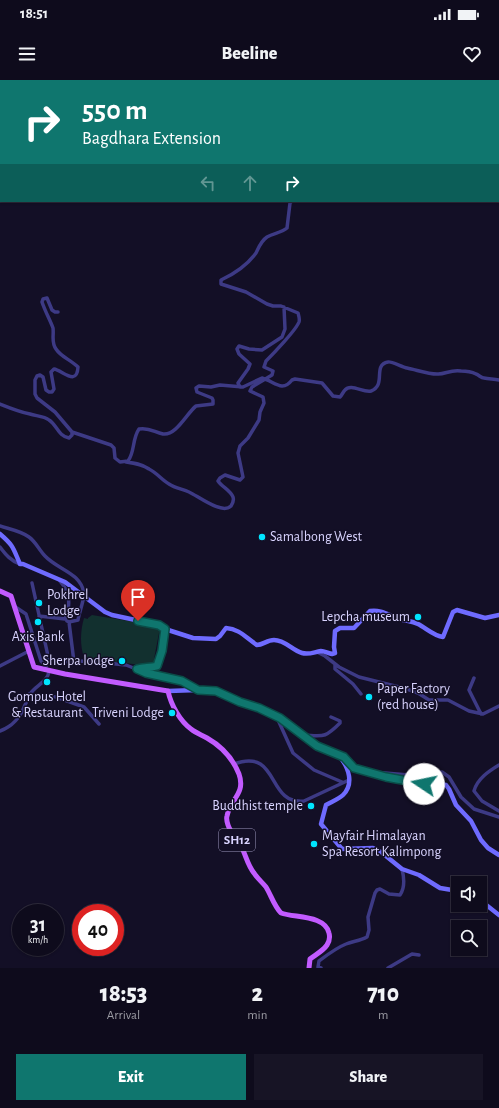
<!DOCTYPE html>
<style>
:root{--surface:#0e0b1c;--page:#171425;--text:#f1f3f6;--muted:#9b9ba3;--line:#2e2b3b;--accent:#0f766e}
body{margin:0;font-family:"Alegreya Sans",sans-serif;background:var(--page);color:var(--text);height:100vh;display:flex;flex-direction:column;font-size:15px;white-space:nowrap}
*{box-sizing:border-box;margin:0}
p{font-size:13px;color:var(--muted)}
.icon{flex:none;width:22px;height:22px;fill:none;stroke:currentColor;stroke-width:2;stroke-linecap:round;stroke-linejoin:round}
.map{position:relative;height:888px;overflow:hidden}
.sheet{display:flex;flex-direction:column;background:var(--surface);flex:1}
.sheet>*{flex:none}
.top-card{position:absolute;left:0px;top:0px;width:499px;height:122px;box-shadow:0 1px 3px #0004,0 0 0 1px var(--line);background:#0f766e;color:#fff;overflow:hidden}
.fabs{position:absolute;left:451px;top:796px;display:grid;gap:8px}
.fabs a{display:grid;place-items:center;width:36px;height:36px;border-radius:0px;background:var(--surface);box-shadow:0 1px 3px #0004,0 0 0 1px var(--line);font-size:20px}
.speed{position:absolute;left:12px;top:824px;display:flex;gap:8px;font-size:20px;font-weight:700;text-align:center}
.speed>*{display:grid;place-content:center;width:52px;height:52px;border-radius:50%;background:var(--surface);box-shadow:0 1px 3px #0004,0 0 0 1px var(--line);line-height:1}
.speed small{font-size:10px;font-weight:400}
.speed .limit{border:6px solid #d22;background:#fff;color:#111}
.pin{position:absolute;display:grid;place-items:center;width:34px;height:34px;color:#fff;margin:-41px -17px;border-radius:50% 50% 50% 0;rotate:-45deg;box-shadow:0 0 4px #0007}
.pin .icon{rotate:45deg}
.me{position:absolute;width:44px;margin:-22px;rotate:281deg;stroke-linejoin:round;filter:drop-shadow(0 0 3px #0008)}
.turn{display:flex;align-items:center;gap:14px;height:84px;padding:0 16px;font-size:18px}
.turn .icon{width:52px;height:52px;stroke-width:2.5}
.turn b{display:block;font-size:28px;line-height:34px}
.lanes{display:flex;align-items:center;height:38px;padding:0 16px;background:#0003;justify-content:center;gap:20px;direction:ltr}
.lanes .off{opacity:.35}
.eta{display:flex;justify-content:space-evenly;align-items:center;height:68px;text-align:center}
.eta b{font-size:24px;font-weight:800;line-height:28px}
.action{display:flex;gap:8px;margin-top:auto;padding:8px 16px}
.action a{flex:1;height:46px;border-radius:0px;background:var(--accent);color:#fff;font-size:16px;font-weight:800;line-height:46px;text-align:center}
.action a+a{background:var(--page);color:var(--text)}
.status{display:flex;justify-content:space-between;align-items:center;height:28px;padding:0 20px;background:var(--surface);direction:ltr}
.status svg{height:11px;fill:currentColor}
header{display:flex;justify-content:space-between;align-items:center;height:52px;padding:0 16px;background:var(--surface);font-size:18px;font-weight:800}
.map>svg:first-child{display:block}
.green{fill:#12302f}
.lines{fill:none;stroke-linecap:round;stroke-linejoin:round}
.street{stroke:#3d3a85;stroke-width:3.5}
.secondary{stroke:#6f6bff;stroke-width:4.5}
.primary{stroke:#c25bff;stroke-width:5}
.route-casing{stroke:#0a4d48;stroke-width:10}
.route{stroke:#0f766e;stroke-width:7}
.poi-dot{fill:#00e5ff;stroke:#130f26;stroke-width:1.5}
.labels{text-anchor:middle;dominant-baseline:central;stroke-width:3;stroke-linejoin:round;paint-order:stroke}
.shield{fill:#130f26;stroke:#9e99be;stroke-width:1}
.shield-label{font-size:13px;font-weight:bold;fill:#d9d4ff}
.poi-label{font-size:14px;fill:#d9d4ff;stroke:#130f26;text-anchor:start}
</style>
<div class="status"><b>18:51</b><svg viewBox="0 0 49 12"><path d="M0 12V9h3v3zM5 12V6h3v6zM10 12V3h3v9zM15 12V0h3v12zM26 1h20v11H26zM47 4h2v5h-2z"/></svg></div>
<header><svg class="icon" aria-label="menu" viewBox="0 0 24 24"><path d="M4 6h16M4 12h16M4 18h16"/></svg>Beeline<svg class="icon" aria-label="heart" viewBox="0 0 24 24"><path d="M12 20l-8-8c-3-5 5-10 8-4 3-6 11-1 8 4z"/></svg></header>
<div class="map">
<svg width="499" height="888" viewBox="0 0 499 888">
<rect width="100%" height="100%" fill="#130f26"/>
<path class="green" d="M92,535L159,546L163,549L159,553L154,579L156,583L149,586L84,578C80,565 80,552 84,538L88,539V538Z"/>
<g class="lines">
<path class="street" d="M0,0L1,1
M11,0V1
M58,232H55L52,230L47,218L43,219L42,222C45,231 50,240 53,248C54,256 51,262 56,269C61,277 71,280 78,287C77,307 62,290 54,289L51,292L54,309L52,312H49L46,310L43,297L40,295L37,296L35,300V314L37,318L55,332L72,352L111,365L114,368L115,378L120,382L128,381C135,372 132,359 139,349C149,347 154,352 163,354C176,356 187,333 196,326L213,324V320L212,318L197,312L196,308L199,306L211,307L220,305L243,307L262,298C274,301 282,313 292,300L295,299L322,303L333,316L340,317C342,315 343,312 345,310C351,303 363,313 371,311C387,305 372,285 388,282C391,281 402,287 407,288C417,290 428,294 437,294C444,295 451,289 461,291C466,291 472,292 476,294C479,295 481,298 484,298C489,299 494,299 499,300
M240,307L238,303L248,289L250,284L239,274L237,269L239,266L249,269L262,270L282,257L285,249L284,227
M0,324C10,328 20,332 30,334C36,336 44,336 49,340C57,345 58,356 69,358L72,355V352
M126,382C134,383 142,384 149,389C157,393 162,400 169,404C175,408 182,409 189,412C198,416 222,435 231,426C233,423 234,420 233,417C230,410 222,407 218,401L220,398L225,395L240,400L243,397L238,373L240,366L248,358L259,340L260,332L264,323L263,317L250,311L252,307L272,295L273,291L264,287L266,281C273,274 296,250 299,242C300,239 299,237 298,233L281,226H273L267,224L246,212L221,204V200C234,194 248,184 256,173C259,167 261,161 267,157C274,153 281,153 287,148L290,123L292,121
M0,446C9,449 21,451 29,457C36,462 39,470 45,476C58,490 80,492 84,513C85,517 79,533 78,540L69,542
M0,467C6,475 11,481 20,484
M32,503L48,576L49,581L47,583
M14,526L26,534L41,581L46,586
M39,536L65,539C71,526 70,512 60,501
M67,541L69,542L74,582
M317,572L325,576L339,587L359,597L407,609L418,613L429,620H448L469,631L483,634L499,626
M335,584V589L353,604L361,614
M0,586L29,571
M137,589C144,587 150,588 157,586L162,571L165,549
M45,590L47,583L53,582L87,581L126,585L146,593L182,601L197,609
M474,598L469,610L481,634
M29,614L35,618L44,616L56,617L84,627L99,644
M279,642L293,673L314,690L342,702
M0,651C13,646 20,638 25,625C27,622 28,617 30,614C36,605 48,602 49,591
M303,655C323,656 324,659 340,643V641L331,637
M234,684C280,667 266,725 304,721L349,700
M499,685C489,691 477,699 474,711L482,721L499,731
M373,692L409,695L442,692L449,697L461,717L474,729L499,737
M321,888L318,887L319,881C327,875 336,868 346,864C353,861 360,861 367,857L369,850L368,837L375,813L377,810L380,809L389,814L400,815C405,808 404,797 402,789
M388,888L412,874L419,875"/>
<path class="secondary" d="M0,454C14,466 13,468 20,484H23L65,502L105,532L112,535L159,545L165,549L193,558L216,559L220,556L226,548C240,549 246,558 257,565C263,565 267,560 274,560C285,560 292,570 302,573C309,575 314,572 321,571C324,571 328,573 332,574L335,573L334,567L335,551L340,548H354L370,531C381,529 390,536 400,539C406,541 412,541 418,544C426,548 434,556 443,557L453,532L457,530L485,538L499,535
M168,611L198,610L214,611L223,613L240,622L259,628L280,638L317,666L344,677L354,688L386,697L408,702L424,704H440L446,705L449,709L456,725L471,741L481,760L488,768L499,775
M340,677C349,688 354,704 343,715C339,719 331,722 326,725L321,744L342,769L373,768L381,772L402,789L419,795L440,808L458,811
M480,820L499,835"/>
<path class="primary" d="M0,511L11,516L34,587L65,594L168,611C171,625 180,641 191,649C196,653 202,655 207,658C221,666 233,679 239,694C246,714 230,719 227,736C226,739 227,742 228,745C231,754 238,760 242,768C246,776 248,786 254,793C257,798 262,802 266,807C271,815 274,826 281,833C295,838 325,835 329,853C330,857 329,862 327,865C323,871 315,875 310,879L309,888"/>
</g>
<g class="lines">
<g class="route-casing">
<path id="route" d="M138,541L159,545L165,549L162,571L157,586C150,588 144,587 137,589L146,593L182,601L198,610L216,611L240,622L259,628L280,638L317,666L344,677L354,688L386,697L424,704"/>
</g>
<use href="#route" class="route"/>
</g>
<g class="poi-dot">
<circle cx="262" cy="457" r="4"/>
<circle cx="39" cy="523" r="4"/>
<circle cx="418" cy="537" r="4"/>
<circle cx="38" cy="542" r="4"/>
<circle cx="122" cy="581" r="4"/>
<circle cx="47" cy="602" r="4"/>
<circle cx="369" cy="617" r="4"/>
<circle cx="172" cy="633" r="4"/>
<circle cx="311" cy="726" r="4"/>
<circle cx="314" cy="764" r="4"/>
</g>
<g class="labels">
<rect class="shield" x="219" y="749" width="36" height="22" rx="3"/>
<g class="shield-label">
<text x="237" y="760">SH12</text>
</g>
<g class="poi-label">
<text x="270" y="457">Samalbong West</text>
<text x="47" y="515">Pokhrel<tspan x="47" dy="16">Lodge</tspan></text>
<text x="410" y="537" text-anchor="end">Lepcha museum</text>
<text x="38" y="557" text-anchor="middle">Axis Bank</text>
<text x="114" y="581" text-anchor="end">Sherpa lodge</text>
<text x="377" y="609">Paper Factory<tspan x="377" dy="16">(red house)</tspan></text>
<text x="47" y="617" text-anchor="middle">Gompus Hotel<tspan x="47" dy="16">&amp; Restaurant</tspan></text>
<text x="164" y="633" text-anchor="end">Triveni Lodge</text>
<text x="303" y="726" text-anchor="end">Buddhist temple</text>
<text x="322" y="756">Mayfair Himalayan<tspan x="322" dy="16">Spa Resort Kalimpong</tspan></text>
</g>
</g>
</svg>
<div class="fabs">
<a><svg class="icon" aria-label="sound" viewBox="0 0 24 24"><path d="M4 9h4l5-4v14l-5-4H4zM17 9q2 3 0 6"/></svg></a>
<a><svg class="icon" aria-label="search" viewBox="0 0 24 24"><circle cx="10" cy="10" r="6"/><path d="M15 15l6 6"/></svg></a>
</div>
<div class="speed"><div>31<small>km/h</small></div><div class="limit">40</div></div>
<div class="pin" style="left:138px;top:541px;background:#d93025"><svg class="icon" aria-label="arrive" viewBox="0 0 24 24"><path d="M6 21V4h12l-3 4 3 4H6"/></svg></div>
<svg class="me" style="left:424px;top:704px" viewBox="-20 -20 40 40"><circle r="19" fill="#fff"/><path d="M0-13L10 11 0 6-10 11z" fill="#0f766e"/></svg>
<div class="top-card">
<div class="turn"><svg class="icon" aria-label="right" viewBox="0 0 24 24"><path d="M7 20v-9h11M14 6l5 5-5 5"/></svg><div><b>550 m</b>Bagdhara Extension</div></div>
<div class="lanes"><svg class="icon off" aria-label="left" viewBox="0 0 24 24"><path d="M17 20v-9H6M10 6l-5 5 5 5"/></svg><svg class="icon off" aria-label="ahead" viewBox="0 0 24 24"><path d="M12 20V5M6 11l6-6 6 6"/></svg><svg class="icon" aria-label="right" viewBox="0 0 24 24"><path d="M7 20v-9h11M14 6l5 5-5 5"/></svg></div>
</div>
</div>
<section class="sheet">
<div class="eta">
<div><b>18:53</b><p>Arrival</p></div>
<div><b>2</b><p>min</p></div>
<div><b>710</b><p>m</p></div>
</div>
<div class="action"><a>Exit</a><a>Share</a></div>
</section>
